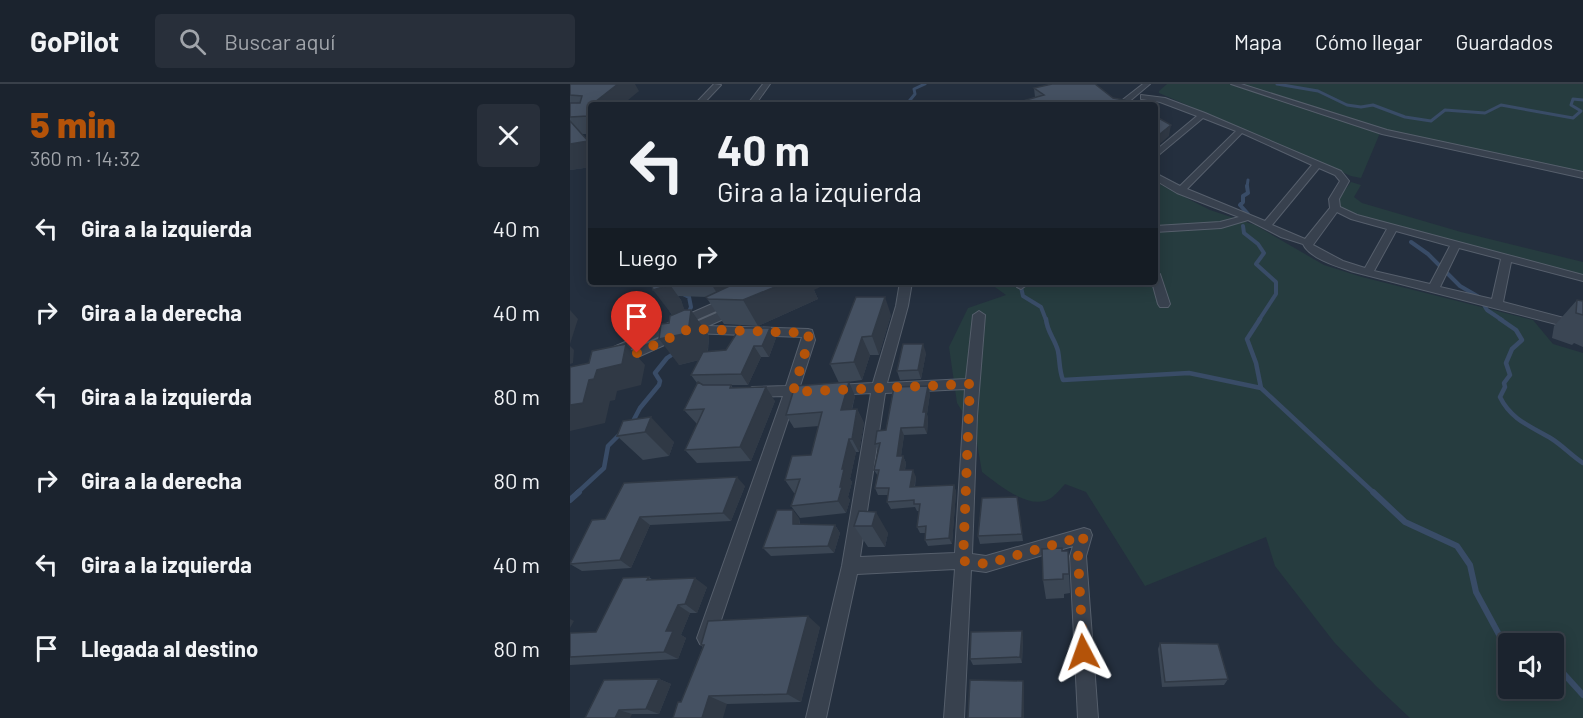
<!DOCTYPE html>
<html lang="es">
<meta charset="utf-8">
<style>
:root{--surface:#1b232e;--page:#282f3a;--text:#f1f3f6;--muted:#a0a4aa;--line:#39404a;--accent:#b45309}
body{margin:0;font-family:Barlow,sans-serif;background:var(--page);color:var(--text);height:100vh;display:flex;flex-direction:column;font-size:22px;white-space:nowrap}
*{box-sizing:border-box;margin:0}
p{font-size:20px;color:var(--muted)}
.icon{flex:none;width:33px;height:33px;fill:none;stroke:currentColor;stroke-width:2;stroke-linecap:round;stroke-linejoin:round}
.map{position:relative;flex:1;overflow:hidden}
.sheet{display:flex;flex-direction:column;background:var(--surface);width:570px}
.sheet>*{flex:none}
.hud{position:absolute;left:18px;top:18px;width:570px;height:183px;border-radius:6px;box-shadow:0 3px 15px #0003,0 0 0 2px var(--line);background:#1b232e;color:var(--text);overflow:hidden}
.tools{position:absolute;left:928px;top:549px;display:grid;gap:12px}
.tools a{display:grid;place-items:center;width:66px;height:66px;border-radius:6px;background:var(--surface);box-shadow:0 3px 15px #0003,0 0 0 2px var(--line);font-size:30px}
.pin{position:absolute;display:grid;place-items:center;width:51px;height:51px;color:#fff;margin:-62px -26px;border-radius:50% 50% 50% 0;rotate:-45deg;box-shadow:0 0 6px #0007}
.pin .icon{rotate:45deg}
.me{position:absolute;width:66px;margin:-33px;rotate:356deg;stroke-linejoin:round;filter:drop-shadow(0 0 4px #0008)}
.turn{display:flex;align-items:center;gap:21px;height:126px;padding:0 30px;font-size:27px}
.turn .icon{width:78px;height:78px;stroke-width:2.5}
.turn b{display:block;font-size:42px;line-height:51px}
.then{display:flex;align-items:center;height:57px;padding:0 30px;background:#0003;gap:12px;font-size:22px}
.round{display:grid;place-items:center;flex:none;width:63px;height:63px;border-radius:6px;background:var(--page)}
.headline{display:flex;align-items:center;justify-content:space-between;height:102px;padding:0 30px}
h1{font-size:36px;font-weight:800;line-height:45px;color:var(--accent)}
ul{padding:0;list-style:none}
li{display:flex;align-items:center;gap:18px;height:84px;padding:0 30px}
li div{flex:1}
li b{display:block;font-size:22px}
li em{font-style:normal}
header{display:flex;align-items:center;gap:36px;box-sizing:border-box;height:84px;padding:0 30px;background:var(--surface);border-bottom:2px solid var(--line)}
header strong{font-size:28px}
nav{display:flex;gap:33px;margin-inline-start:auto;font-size:21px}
.search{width:420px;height:54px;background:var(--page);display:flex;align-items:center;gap:15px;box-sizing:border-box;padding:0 21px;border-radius:6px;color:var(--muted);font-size:22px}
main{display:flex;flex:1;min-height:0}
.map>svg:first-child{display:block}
.green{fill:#263c3f;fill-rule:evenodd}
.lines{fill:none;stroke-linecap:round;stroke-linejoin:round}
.stream-far3{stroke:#394c67;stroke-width:3}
.stream-far2{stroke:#394c67;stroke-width:4}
.stream-far1{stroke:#394c67;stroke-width:4.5}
.stream{stroke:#394c67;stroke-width:6}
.street-casing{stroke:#565f6c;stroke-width:2}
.street{fill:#38414e;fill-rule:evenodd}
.wall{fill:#3b4654}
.shaded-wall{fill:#303945}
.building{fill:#455162;stroke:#303945;stroke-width:1.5}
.route{stroke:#b45309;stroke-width:10;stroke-dasharray:0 18}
</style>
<header>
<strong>GoPilot</strong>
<div class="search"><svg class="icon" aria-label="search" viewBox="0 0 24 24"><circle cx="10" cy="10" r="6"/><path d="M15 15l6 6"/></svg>Buscar aquí</div>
<nav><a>Mapa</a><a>Cómo llegar</a><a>Guardados</a></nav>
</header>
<main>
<section class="sheet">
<div class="headline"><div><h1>5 min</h1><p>360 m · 14:32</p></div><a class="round"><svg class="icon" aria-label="close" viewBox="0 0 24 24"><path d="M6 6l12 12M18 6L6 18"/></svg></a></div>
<ul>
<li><svg class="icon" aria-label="left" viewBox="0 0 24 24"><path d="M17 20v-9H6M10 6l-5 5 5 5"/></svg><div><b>Gira a la izquierda</b></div><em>40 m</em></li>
<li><svg class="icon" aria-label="right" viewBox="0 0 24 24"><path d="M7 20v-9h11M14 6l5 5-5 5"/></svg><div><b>Gira a la derecha</b></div><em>40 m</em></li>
<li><svg class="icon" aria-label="left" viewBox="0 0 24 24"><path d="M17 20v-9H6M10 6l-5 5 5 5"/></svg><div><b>Gira a la izquierda</b></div><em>80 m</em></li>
<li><svg class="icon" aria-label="right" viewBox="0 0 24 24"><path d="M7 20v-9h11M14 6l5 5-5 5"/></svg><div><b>Gira a la derecha</b></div><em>80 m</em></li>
<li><svg class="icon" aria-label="left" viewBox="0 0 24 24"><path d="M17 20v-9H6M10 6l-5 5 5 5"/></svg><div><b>Gira a la izquierda</b></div><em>40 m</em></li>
<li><svg class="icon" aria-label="arrive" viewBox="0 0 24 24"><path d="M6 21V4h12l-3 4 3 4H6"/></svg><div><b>Llegada al destino</b></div><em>80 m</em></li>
</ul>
</section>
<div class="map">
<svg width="1013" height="634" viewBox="0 0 1013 634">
<rect width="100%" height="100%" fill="#242f3e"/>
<path class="green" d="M597,0H1013V88L810,49L791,94L781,92L589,9V7Z
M585,98L640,126L685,141L754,181L792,193L963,236L983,260L1013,269V634H840L806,602L764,558L705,482L696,453L575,502L516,408L495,400C491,404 486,411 481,414C460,428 428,400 412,388L405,348L387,319L379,263L398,224L436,211L418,198H585ZM939,560H984V604H939Z
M781,98L791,101L784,113L792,119L891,148L1013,178V192L788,132L770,124L768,115Z"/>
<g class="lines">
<path class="stream-far3" d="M707,0L748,7L777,21L791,23L803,21L835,33L861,37L875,26L915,29L931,21L1003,34L1011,27L1001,21L1003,15L1013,16
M336,21L345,10L344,5L355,0
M677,103L678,96"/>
<path class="stream-far2" d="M677,102L678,109L673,112V118L670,121L678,130
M673,142L674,149L688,160L694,169L686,180L706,198V210L689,236
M841,158L858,170L890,202L909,213L917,226L932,236
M445,198L451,203L453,212L471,223L476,236
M113,210L119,213L121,223L118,230"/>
<path class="stream-far1" d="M476,235C477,248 485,255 488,267C490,277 489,286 493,296L619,289L691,304
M690,235L677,255L686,279L691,304L804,409
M930,235L946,246L952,256L942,265L936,279L940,291L934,299L935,303L930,313C941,336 962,343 982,355C993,362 1002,372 1013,379
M61,341L70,324L89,301L90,297L85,289L97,274L106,268
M7,409L34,384L38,362L52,348"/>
<path class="stream" d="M803,408L835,438L887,462L900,481L906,508L939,569
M0,416L9,408
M984,579L1013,611"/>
<g class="street-casing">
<path id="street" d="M144,0L151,1L132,21H124Z
M193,0H200L185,21H177Z
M573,0H580L555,21H546Z
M661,0H671L817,46L1013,88V94L812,50Z
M571,11L595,14L635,29L771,87L779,97L769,115L770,123L787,131L1013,191V197L941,178L933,218L1013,239V247L784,188C769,183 740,175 733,160L711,153L678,136L651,144L585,148V142L650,138L669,133L607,109L585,96V89L610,102L666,47L633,34L585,74V67L627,32L590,18L571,15ZM672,49L742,81L695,137L617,105ZM749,84L765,91L770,97L759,115L760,124L735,155L702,141ZM767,128L781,135L817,145L795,184L773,177L743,161ZM826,147L880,162L860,200L804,187ZM889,164L931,175L922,215L870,203Z
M585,187L590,190L600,220L598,223H590L588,220L582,198H585Z
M330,198H342L338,222L317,299L396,295L403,231L409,227L415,231L407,332L402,470L416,472L514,444L520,446L522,451L516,472L528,634H508L500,472L503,462L416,488L401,486L394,634H374L385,485L287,490L256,634H236L272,482L301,309L266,311L259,306L266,301L303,299L326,222ZM395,305L385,469L290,473L315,309Z
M444,198H456L457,201L451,205L447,203Z
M158,213L162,214V220L45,272L41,273L35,269L37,266Z
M165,221L171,225L169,228L138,242L238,245L242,246L245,256L230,302L237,303L239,307L237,311L226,312L145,554L142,560L136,563L130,560L127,554L213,312L182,313L175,308L182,303L216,302L232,253L121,249L52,280L48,282L42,277L44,274Z"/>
</g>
<use href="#street" class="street"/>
</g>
<path class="wall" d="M0,0L69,7L21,21V50H12L21,62V83L0,86Z
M464,4L553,21H456V16L465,13Z
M81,198H164L165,199L244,206L248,215L188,242L154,240L136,213L108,212L111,216L114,226L139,252L138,267L156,266L206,254L199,273H191L178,301H161L163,304L205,317L181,377L127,379L115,366L127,340L114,326L127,299L121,291L129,276L109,281L99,239L102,231Z
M286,213L321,231L309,271H300L292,296L269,299L260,280Z
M1007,216L1013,217V263L1004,259L1002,261L982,254L984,242Z
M356,269L351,295L330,296L327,287Z
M360,309L357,330L358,335L357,350L334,351L331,372H333L336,379L335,386L346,393L345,403L384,401L386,408L382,460L358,462L355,456L356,449H350L347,443L349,427H347L345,423L321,425L317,418L318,411H308L305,404L308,392L304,386L309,367L305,360L316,346Z
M285,312L282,326L287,325L294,339L289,368H286L280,395L282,398L278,413L280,416L276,429L230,434L221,422L225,409H224L215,396L241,371L249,342L224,344L216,331Z
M53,337L104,358L99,372L73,376L47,352Z
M175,402L161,437L80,441L61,484L12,487L0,480L35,435Z
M447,413L453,457L410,460L408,452Z
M289,427L318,449L315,463H298L284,442Z
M229,434L230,440L265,441L270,449L264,469L201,472L193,464Z
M492,467H498L500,509L494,510V514L476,515L473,496Z
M79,493L83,496L137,503L127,529H120L111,551L116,554L108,575L0,581V549L26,548Z
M250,543L231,618L157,620L111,618L133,562L131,561Z
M453,553L452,579L403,581L400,575Z
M590,559L658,595L654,601L592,603L588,565Z
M89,595L101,600L89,630H62L15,634Z"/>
<path class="shaded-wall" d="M35,0H65L69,7L52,21H26L25,18Z
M601,41L599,52L585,64V54Z
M18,57L21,62V83L0,86V60Z
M95,198H98L111,216L115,227L103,232L83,206Z
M140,198H164L166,201L150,214Z
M217,198H261L244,206L248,215L188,242L173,216Z
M315,213L321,231L309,271L302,252Z
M0,226L8,235L0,260Z
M121,226L139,252L137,274L109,281L89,255Z
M200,244L206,254L199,273L192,262Z
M292,253L300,271L292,296L284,278Z
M56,260L75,281L71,301L47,307L45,316L40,317L35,339L0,347V321L27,286Z
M353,260L356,269L351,295L348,286Z
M0,262L4,266L3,279L0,280Z
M184,262L191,273L178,301L171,290Z
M279,298L285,312L278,339L271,326Z
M358,302L360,309L357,330L358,335L357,350L354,343L353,328Z
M196,303L205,317L181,377L170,363Z
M287,325L294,339L289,368L282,355Z
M81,333L104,358L99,372L75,348Z
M331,344L334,351L330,380L327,372Z
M279,355L286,368L280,395L282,398L278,413L280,416L276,429L268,417L272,385Z
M333,372L336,379L333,393L330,386Z
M343,386L346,393L343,410L340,403Z
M167,393L175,402L161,437L153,429Z
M384,401L386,408L382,460L379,454Z
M223,426L229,434L230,448L223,440Z
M306,428L318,449L315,463L302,442Z
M70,433L80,441L61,484L50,476Z
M265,441L270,449L264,469L258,462Z
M125,494L137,503L127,529L115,520Z
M108,521L120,529L111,551L116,554L108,575L94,568L96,547Z
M238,532L250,543L231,618L217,610Z
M0,535L4,537L0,544Z
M452,547L453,553L452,579L450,573Z
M89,595L101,600L89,630L76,625Z
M453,597L454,602V634H452Z
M139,612L157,620L153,634H132Z
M49,626L62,630L60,634H45Z"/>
<path class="building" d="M0,0H48L25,18H36L32,21H21V30L18,32L0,33V19H10L12,12L0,11Z
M482,0H525L543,14L554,16L548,21H464L456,16L474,11L464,4Z
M585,32L601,41L585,54Z
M0,37L18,57L0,60Z
M81,198H95L96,202L83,206Z
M168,198H217L173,216L138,215L136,213Z
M286,213H315L302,252L292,253L284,278L260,280Z
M1007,216L1013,217V231L1006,229Z
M114,226H121L118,249L89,255L91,240L99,239L100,232Z
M170,244H200L192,262H184L171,290L121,291L133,268L156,266Z
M56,260L52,280L27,286L24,295L19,296L13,319L0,321V283L19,279L22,267Z
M333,260H353L348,286L327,287Z
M128,298L133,301H161L160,304L196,303L170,363L115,366L134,325L114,326Z
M279,298L271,326L287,325L282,355H279L272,385H274L270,403H272L268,417L221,422L230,395L215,396L222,372L241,371L252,328L216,331L225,302Z
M358,302L353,328H356L354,343L331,344L327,372H333L330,386H343L340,403L384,401L379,454L355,456L356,442L347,443L350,420H344V416L317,418L319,404H305L309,386H304L310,359L305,360L307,347L316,346L324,303Z
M81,333L75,348L47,352L53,337Z
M167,393L153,429L70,433L50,476L0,480L22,436L35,435L54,399Z
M447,413L452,450L408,452L412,414Z
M207,426H223V440L265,441L258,462L193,464Z
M289,427L306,428L302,442H284Z
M492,464V467H498L499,490H493V495L473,496L472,465Z
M79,493L77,496L125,494L115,520L108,521L96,547H103L94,568L0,573V549L26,548L53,494Z
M238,532L217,610L139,612L132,634H103L108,618H111L134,561H131L138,537Z
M452,547L450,573L400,575L401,548Z
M590,559L648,560L658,595L595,598Z
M89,595L76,625L49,626L45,634H15L34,596Z
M400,596L453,597L452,634H398Z"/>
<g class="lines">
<path class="route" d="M67,269L119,245L238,249L239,256L223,308L400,300L393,477L416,480L514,452L508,472L513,568"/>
</g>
</svg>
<div class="tools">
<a><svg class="icon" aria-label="sound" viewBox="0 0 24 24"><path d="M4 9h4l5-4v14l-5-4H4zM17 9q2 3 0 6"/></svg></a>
</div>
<div class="pin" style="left:67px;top:269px;background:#d93025"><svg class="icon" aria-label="arrive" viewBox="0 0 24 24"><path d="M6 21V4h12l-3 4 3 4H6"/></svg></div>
<svg class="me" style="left:513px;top:568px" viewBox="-20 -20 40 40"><path d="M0-17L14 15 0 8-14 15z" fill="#b45309" stroke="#fff" stroke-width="4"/></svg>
<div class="hud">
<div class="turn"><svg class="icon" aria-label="left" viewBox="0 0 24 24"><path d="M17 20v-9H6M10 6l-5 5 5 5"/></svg><div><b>40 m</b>Gira a la izquierda</div></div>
<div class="then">Luego<svg class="icon" aria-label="right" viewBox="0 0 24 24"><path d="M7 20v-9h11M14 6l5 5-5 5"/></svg></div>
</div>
</div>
</main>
